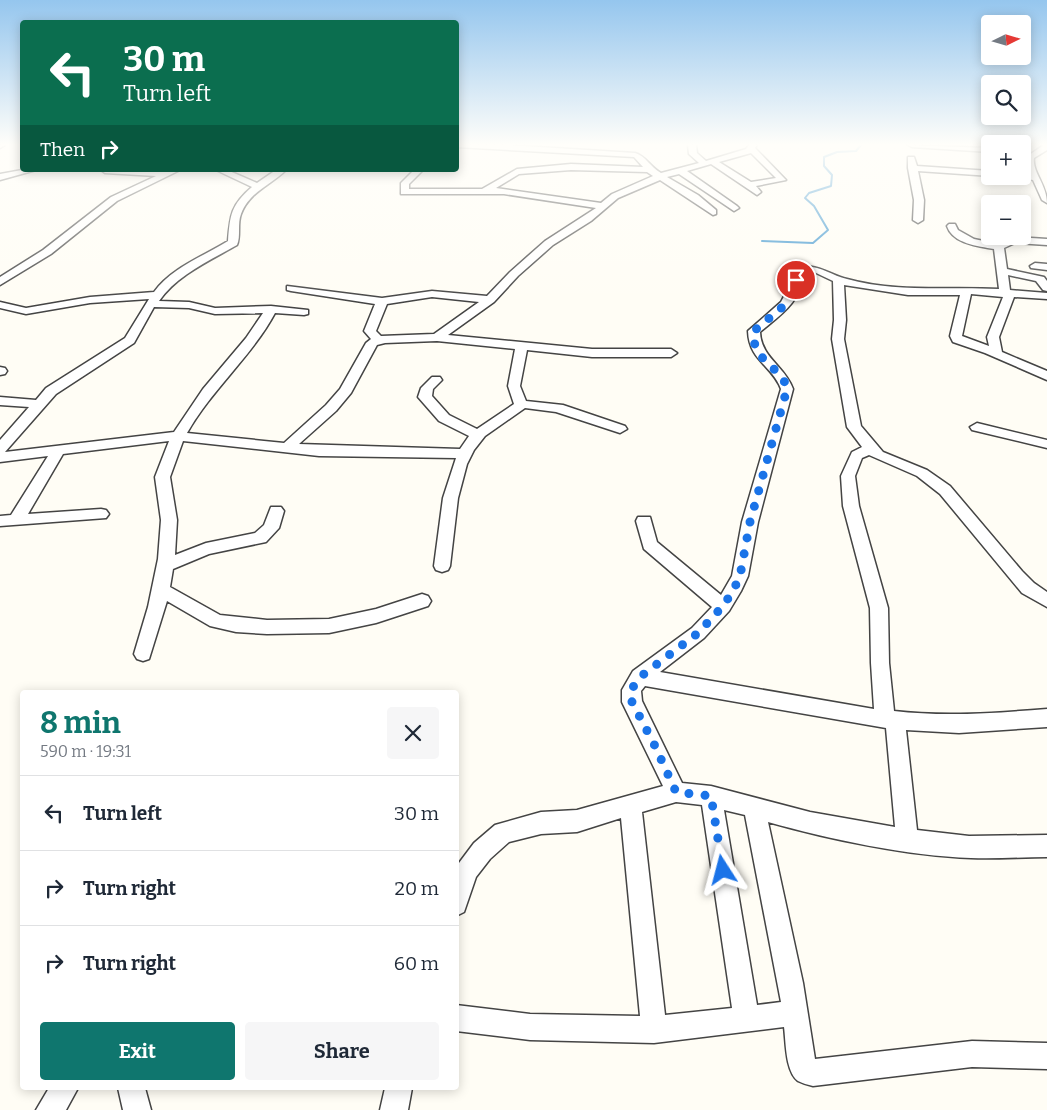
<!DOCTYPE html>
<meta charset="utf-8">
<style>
:root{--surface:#fff;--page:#f6f6f7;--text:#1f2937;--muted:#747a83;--line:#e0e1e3;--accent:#0f766e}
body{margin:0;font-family:Bitter,serif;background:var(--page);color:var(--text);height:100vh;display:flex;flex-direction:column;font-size:19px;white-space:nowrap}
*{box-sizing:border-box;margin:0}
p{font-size:16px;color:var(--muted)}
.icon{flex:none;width:28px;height:28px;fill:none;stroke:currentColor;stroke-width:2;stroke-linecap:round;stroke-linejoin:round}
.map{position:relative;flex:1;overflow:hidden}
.drawer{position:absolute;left:20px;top:690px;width:439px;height:400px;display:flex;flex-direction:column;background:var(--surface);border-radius:5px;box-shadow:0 2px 12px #0003}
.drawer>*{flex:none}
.guide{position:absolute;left:20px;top:20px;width:439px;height:152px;border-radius:5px;box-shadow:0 2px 12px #0003;background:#0b6e4f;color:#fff;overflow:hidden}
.needle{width:32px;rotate:85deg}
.tools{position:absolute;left:981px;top:15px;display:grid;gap:10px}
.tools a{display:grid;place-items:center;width:50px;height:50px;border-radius:5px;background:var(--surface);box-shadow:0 2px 12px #0003;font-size:25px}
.pin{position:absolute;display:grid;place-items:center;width:42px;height:42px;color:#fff;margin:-21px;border:2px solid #fff;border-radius:50%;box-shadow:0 1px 5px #0007}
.me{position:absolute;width:55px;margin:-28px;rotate:351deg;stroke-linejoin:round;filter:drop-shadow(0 0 4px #0008)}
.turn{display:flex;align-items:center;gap:18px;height:105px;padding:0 20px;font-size:22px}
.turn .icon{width:65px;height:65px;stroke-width:2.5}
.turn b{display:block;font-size:35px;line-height:42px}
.then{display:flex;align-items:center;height:48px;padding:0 20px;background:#0003;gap:10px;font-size:19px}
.round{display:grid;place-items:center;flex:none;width:52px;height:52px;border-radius:5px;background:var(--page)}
.head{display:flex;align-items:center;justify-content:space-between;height:85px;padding:0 20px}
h1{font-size:30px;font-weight:700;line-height:38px;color:var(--accent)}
.cta{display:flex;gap:10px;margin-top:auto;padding:10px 20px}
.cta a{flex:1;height:58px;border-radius:5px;background:var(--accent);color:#fff;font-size:20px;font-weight:700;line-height:58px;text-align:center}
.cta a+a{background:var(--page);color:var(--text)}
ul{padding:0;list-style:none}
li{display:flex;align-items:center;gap:15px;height:75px;padding:0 20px;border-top:1px solid var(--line)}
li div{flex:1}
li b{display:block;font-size:19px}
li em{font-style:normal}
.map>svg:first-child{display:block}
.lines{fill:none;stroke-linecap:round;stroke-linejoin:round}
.stream{stroke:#3f96cf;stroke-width:2}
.minor-casing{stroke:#444;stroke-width:3}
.minor{fill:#fff;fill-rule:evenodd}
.route{stroke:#1a73e8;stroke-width:9;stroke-dasharray:0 16.2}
</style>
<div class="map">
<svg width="1047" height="1110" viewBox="0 0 1047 1110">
<rect width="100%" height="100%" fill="#fffdf5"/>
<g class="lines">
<path class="stream" d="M762,241L813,243L828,230L814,206L805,198L809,193L831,186L832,175L824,166V157L837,152L856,151L861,145"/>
<g class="minor-casing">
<path id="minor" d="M0,145H5L0,148Z
M456,145H507L635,153C646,156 650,167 661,173L699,163L689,154L688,145H696L697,153L706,161L746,149L749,145H757L755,148L786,180L756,186L761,192L757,195L711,164L687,171L737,206L739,208L734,211L679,174L667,177L698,195L716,210V214L713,215L660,180L618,198L591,221L553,245L518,276L494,302L448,335L592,349H671L677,353L671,357H592L527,350L520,386L526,401L563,405L625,426L627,429L620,433L556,412L525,408L485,436L474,450L467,464L458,498L450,566L448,570L442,572L436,570L434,566L443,498L456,458L319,456L183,441L170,477L177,520L175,555L206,543L255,533L264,525L271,507H281L284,511L279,528L266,542L209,554L173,569L170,587L220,615L267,620L329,619L376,609L422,594L428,596L431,601L428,606L376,623L329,633L267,634L236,632L210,626L167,601L149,659L143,661L137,659L134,654L148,607L158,559L161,520L155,477L169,441L63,454L28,514L101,509L106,510L109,514L106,518L0,526V516L11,515L48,456L0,462V440L29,407L0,405V397L36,400L46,388L125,338L149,299L90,303L26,314L0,308V302L26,308L90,297L154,292C171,268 204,256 228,241C230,215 231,205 252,187L216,170H227L257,183L276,170H286C271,185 249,192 241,214C237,224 241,236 237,245C209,261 177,275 159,301L189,302L215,308L271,306L308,310V314L304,315L275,313C252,356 212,389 187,433L284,443L326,405L340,389L366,343L371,339L364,331L375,304L291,291L287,290V286L382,298L432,291L487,296L510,272L545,241L596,208L504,194H401V183L414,170H423L409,184V189H482L517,169L571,164L643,167L634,157L457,147ZM751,153L776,178L751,182L719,162ZM571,170L647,172L653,176L612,194L601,203L496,188L519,174ZM432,297L479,302L434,334L381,336L376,331L387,304ZM154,307L189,308L215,314L263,313L246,338L203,389L174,432L5,452L56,394L134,343ZM437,341L515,349L508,386L514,404L477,429L449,415L432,396L433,389L442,380L440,377H432L421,388L418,397L439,421L469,436L460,449L299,444L336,411L351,393L377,345L385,343Z
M908,145L990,148V152L912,147Z
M1044,145H1047V150L1034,158C1032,172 1047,185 1047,203L1042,200L1033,180L1012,176L1030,175L1025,164L1026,157Z
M908,157H914L917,166L990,171L991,176L918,171L924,200L923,220L918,223L913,220L914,200L908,168Z
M22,170H36L0,180V174Z
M101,170L165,172L180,170L117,201L51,254L0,285V277L43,250L111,197L156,176L105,173Z
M949,224H955L958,230L974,239L998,244L1014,237L1047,239V245L1015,243L1004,248L1007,269L1044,277L1047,281V291L1043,290L1036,281L1008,275L1010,290L1047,293V299L1014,297L999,337L1002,352L1047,371V380L985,353L953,342L950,336L960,295H908L844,285L846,320L844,339L861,426L883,452L927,470L950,486L1022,571L1034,583L1047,592V607L1022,593L940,494L917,476L869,455L862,458L855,476L859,506L888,608L889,663L894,711C945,717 996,713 1047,709V727L959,733L906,730L917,830L969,836L1047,835V857C1022,857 996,859 971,858C908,856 828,839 768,822L803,983L815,1059L972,1041L1047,1043V1069L972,1067L813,1086C808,1085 802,1083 798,1081C785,1071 786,1041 784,1027L654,1043L530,1040L456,1031V1005L530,1014L640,1016L621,818L577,832L541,834L509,842L490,859L476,877L464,912L456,916V870L459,863L474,843L495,825L541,812L577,810L663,786L622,702V690L633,671L692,628L712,607L644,549L636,521L638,517H650L657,542L721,595L732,576L742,522L781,389C772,365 749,361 748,331L781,302L791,283L790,272C811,258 827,274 847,279C897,293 949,286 999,289L994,249C978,246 953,244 947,226ZM806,272H814L833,281L834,320L832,339L847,427L862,447L852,452L841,476L843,506L870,608L871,663L874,709L660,672L704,638L729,611L741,591L748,576L758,522L793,389C785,366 761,358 760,332C776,318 805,300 800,275ZM971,294L1003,297L987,337L989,346L962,336ZM645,686L886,728L895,827L810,812L711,786L682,783L642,701L641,691ZM676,802L702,805L732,1008L665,1015L642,812ZM724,810L745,815L781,1002L757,1005Z
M1035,263L1047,264V270L1031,268L1030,266Z
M0,367L5,368L7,371L5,374L0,375Z
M977,423L1047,440V448L972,430L970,427Z
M49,1088H78L66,1110H36Z
M118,1088H145L151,1110H123Z
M385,1088H412L408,1110H380Z"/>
</g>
<use href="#minor" class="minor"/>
</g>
<linearGradient id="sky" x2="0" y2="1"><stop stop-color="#95c6ee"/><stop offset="0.48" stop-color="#fffefa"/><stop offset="1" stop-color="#fffefa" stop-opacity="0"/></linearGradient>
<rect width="1047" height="301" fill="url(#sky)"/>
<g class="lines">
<path class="route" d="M723,870L711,796L676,792L655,746L632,702L631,690L640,677L698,633L723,606L733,591L740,576L750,522L787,389C783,367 750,361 754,331L786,304L796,280"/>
</g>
</svg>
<div class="tools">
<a><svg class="needle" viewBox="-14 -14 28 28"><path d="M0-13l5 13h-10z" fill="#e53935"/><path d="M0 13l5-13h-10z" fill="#747a83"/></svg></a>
<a><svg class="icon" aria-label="search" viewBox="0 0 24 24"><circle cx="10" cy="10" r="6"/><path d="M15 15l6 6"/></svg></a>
<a>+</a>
<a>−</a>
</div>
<div class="pin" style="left:796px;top:280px;background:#d93025"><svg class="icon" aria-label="arrive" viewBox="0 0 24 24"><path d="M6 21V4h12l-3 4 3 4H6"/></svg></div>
<svg class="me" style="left:723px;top:870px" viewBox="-20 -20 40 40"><path d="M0-17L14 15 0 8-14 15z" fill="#1a73e8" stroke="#fff" stroke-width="4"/></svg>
<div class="guide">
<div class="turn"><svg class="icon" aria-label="left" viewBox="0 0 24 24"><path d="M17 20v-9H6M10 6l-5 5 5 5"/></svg><div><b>30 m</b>Turn left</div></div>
<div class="then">Then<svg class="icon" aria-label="right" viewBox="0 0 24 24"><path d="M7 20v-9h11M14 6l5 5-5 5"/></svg></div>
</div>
<section class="drawer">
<div class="head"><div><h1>8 min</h1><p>590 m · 19:31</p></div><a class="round"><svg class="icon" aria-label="close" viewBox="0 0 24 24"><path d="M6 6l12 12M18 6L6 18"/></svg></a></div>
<ul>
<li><svg class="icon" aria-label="left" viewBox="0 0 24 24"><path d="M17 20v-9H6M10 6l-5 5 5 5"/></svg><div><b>Turn left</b></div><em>30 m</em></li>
<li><svg class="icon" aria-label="right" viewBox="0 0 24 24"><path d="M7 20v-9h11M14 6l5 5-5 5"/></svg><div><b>Turn right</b></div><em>20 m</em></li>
<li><svg class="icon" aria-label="right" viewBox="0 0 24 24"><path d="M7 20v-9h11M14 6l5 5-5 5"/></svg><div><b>Turn right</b></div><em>60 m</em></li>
</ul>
<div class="cta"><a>Exit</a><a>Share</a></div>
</section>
</div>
